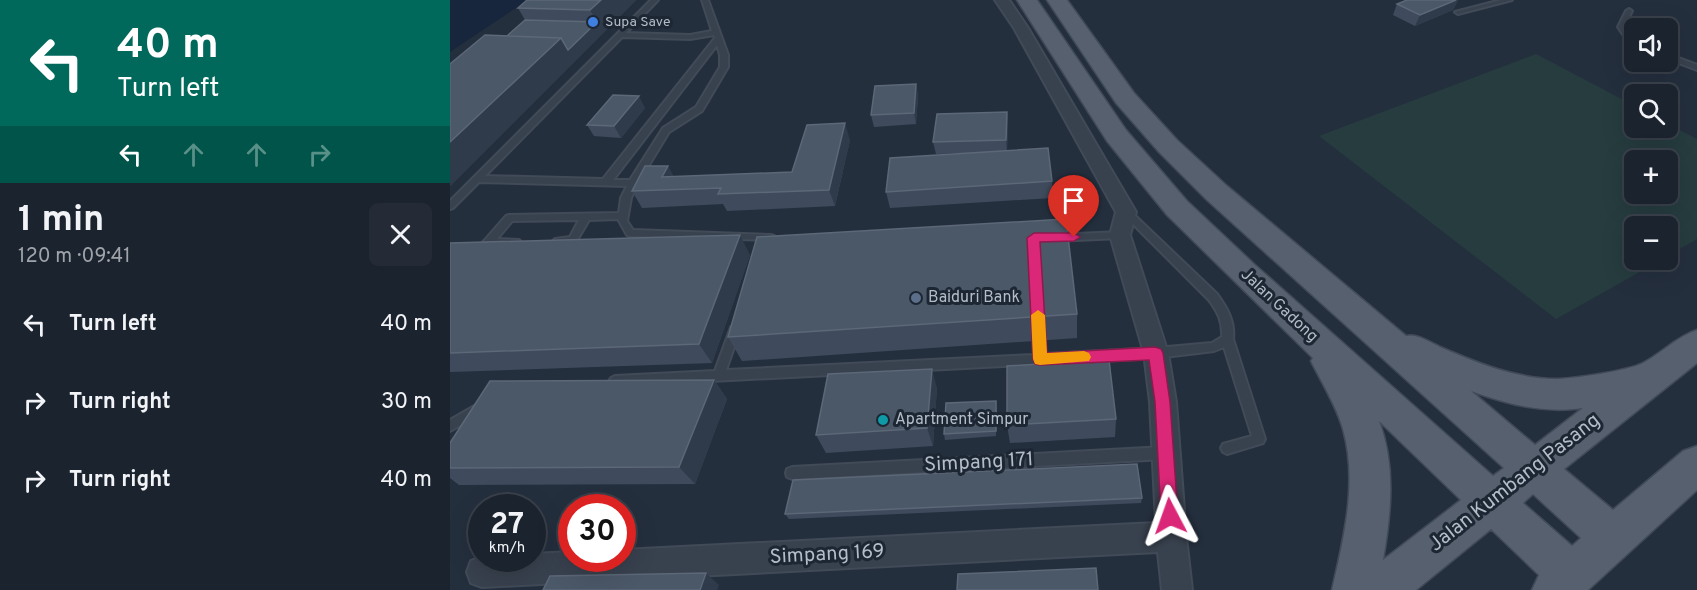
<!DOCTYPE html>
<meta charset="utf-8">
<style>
:root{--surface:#1b232e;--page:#242b36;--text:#f1f3f6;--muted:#a0a4aa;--line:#39404a}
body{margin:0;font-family:Overpass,sans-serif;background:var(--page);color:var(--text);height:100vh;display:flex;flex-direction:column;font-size:22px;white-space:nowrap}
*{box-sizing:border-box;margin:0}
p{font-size:20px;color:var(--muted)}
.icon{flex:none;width:33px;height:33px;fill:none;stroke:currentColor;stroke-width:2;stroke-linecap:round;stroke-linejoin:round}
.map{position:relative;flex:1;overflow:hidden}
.details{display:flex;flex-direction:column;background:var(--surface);width:450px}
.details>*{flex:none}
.top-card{background:#00695c;color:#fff;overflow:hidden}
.buttons{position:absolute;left:1174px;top:18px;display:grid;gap:12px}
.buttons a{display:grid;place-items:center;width:54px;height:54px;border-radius:9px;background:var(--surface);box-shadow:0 6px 24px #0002,0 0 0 2px var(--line);font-size:30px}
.speed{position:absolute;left:18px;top:494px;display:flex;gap:12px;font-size:30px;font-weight:700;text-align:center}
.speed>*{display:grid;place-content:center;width:78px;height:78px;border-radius:50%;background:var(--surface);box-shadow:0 6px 24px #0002,0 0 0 2px var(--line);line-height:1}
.speed small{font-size:15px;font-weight:400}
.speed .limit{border:9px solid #d22;background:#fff;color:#111}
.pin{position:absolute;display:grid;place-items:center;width:51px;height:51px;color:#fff;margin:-62px -26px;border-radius:50% 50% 50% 0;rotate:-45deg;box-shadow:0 0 6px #0007}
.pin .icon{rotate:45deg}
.me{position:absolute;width:66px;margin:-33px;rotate:356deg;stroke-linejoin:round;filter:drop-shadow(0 0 4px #0008)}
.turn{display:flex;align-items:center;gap:21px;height:126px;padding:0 18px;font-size:27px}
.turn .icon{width:78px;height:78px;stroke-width:2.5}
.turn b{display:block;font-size:42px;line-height:51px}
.lanes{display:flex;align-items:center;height:57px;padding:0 18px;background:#0003;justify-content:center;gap:30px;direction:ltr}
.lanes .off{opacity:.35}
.round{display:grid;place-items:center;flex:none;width:63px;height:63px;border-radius:9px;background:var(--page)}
.summary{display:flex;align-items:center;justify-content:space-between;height:102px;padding:0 18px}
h1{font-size:36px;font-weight:700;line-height:45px}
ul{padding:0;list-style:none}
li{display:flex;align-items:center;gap:18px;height:78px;padding:0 18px}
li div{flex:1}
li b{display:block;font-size:22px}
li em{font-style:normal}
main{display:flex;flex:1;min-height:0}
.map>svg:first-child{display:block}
.green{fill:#263c3f;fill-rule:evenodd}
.water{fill:#17263c}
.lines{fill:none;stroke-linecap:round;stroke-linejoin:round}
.service-casing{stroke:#414a57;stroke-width:4}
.minor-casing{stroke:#414a57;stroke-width:4}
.primary-casing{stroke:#414a57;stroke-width:3}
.service{fill:#38414e;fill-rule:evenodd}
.minor{fill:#38414e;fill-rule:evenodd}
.primary{fill:#56606e;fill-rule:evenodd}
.wall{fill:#3f4b5c}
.shaded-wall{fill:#2f3b4b}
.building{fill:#4b5868;stroke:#5c6777;stroke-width:1.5}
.route{fill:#db2777;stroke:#8e194d;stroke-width:1.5}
.slow{fill:#f59e0b}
.shop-dot{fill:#3f7fe0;stroke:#1d2633;stroke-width:2}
.service-dot{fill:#5c6f8a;stroke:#1d2633;stroke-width:2}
.culture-dot{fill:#0f9aa8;stroke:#1d2633;stroke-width:2}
.labels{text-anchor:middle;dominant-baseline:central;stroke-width:6;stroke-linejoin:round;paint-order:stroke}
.far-poi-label{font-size:14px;fill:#b4bcc9;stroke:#1d2633;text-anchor:start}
.poi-label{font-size:16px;fill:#b4bcc9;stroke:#1d2633;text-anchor:start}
.street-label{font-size:16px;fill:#b4bcc9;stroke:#1d2633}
.near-street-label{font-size:20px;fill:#b4bcc9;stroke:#1d2633}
</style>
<main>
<section class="details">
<div class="top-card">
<div class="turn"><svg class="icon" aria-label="left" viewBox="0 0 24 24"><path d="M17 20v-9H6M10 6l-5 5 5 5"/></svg><div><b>40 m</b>Turn left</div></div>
<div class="lanes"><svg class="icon" aria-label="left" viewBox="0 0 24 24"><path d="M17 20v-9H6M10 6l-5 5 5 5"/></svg><svg class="icon off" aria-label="ahead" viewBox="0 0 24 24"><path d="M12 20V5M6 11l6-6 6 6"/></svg><svg class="icon off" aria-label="ahead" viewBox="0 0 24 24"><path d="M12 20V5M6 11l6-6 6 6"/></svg><svg class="icon off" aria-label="right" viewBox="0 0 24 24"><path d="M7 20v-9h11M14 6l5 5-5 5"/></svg></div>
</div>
<div class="summary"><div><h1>1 min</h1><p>120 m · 09:41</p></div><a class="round"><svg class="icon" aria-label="close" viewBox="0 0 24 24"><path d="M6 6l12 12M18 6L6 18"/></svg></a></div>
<ul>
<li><svg class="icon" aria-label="left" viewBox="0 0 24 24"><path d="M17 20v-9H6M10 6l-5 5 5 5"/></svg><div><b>Turn left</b></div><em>40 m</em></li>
<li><svg class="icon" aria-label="right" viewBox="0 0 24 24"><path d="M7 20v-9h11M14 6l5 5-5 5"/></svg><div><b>Turn right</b></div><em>30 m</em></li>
<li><svg class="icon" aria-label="right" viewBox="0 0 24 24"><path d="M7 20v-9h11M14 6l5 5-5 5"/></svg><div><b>Turn right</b></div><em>40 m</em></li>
</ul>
</section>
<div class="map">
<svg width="1247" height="590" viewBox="0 0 1247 590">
<rect width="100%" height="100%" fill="#242f3e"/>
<path class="green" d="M1086,54L1185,106V128H1218V124L1247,139V239L1218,256V226H1185V260H1211L1106,319L869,136ZM1185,160H1218V194H1185Z"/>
<path class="water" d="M0,0H78L0,52Z"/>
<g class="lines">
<g class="service-casing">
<path id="service" d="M201,0H208L176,33L240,35L262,31L252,0H258L278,55V67L252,111L219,132L188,183L181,198L177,221L183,230L321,235L324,236L326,238L324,240L180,236L177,235L168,219L139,220L126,242L105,243L103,241L105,239L120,237L129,220L62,221L47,239L69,240L71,242L69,244H35L33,242L35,240L56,216L59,215L169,213L171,198L177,186L29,182L3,208L0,209V201ZM264,35L265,38L153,179L35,176L172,37L240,39ZM267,45L270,55V67L246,107L213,128L180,180H163Z
M1051,0H1062L1008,14L1005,12Z
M1179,9L1182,11L1174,27L1179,34L1185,38V43L1174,36L1168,27L1176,11Z
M1218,54L1247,65V70L1218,59Z
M676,209L679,210L767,294C777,308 785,321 783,339L815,439L813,443L777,454L773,452L771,448L773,444L802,436L774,347L764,351L706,358L165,386L161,384L159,381L161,378L165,376L265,371L280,330L281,327H289L290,330L276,370L584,355L583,327L584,324H592L593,327L595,354L706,348L762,343L772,337C773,322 768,312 759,300L671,212L673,210Z
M670,232L675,235L670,238L604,241L599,238L604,235Z
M28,404L32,405L34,409L32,413L0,431V420Z
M715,447L719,449L721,453L719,457L715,459L342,479L337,477L336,473L337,469L342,467Z"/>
</g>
<g class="minor-casing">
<path id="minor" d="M545,0H559L578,28L686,212L680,235L718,353L726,402L736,537L742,590H712L708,552L32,587L21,583L17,572L21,561L32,557L82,558V554L122,552V558H172V550L706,523L700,402L694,353L660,235L666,212L564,28Z"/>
</g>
<g class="primary-casing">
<path id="primary" d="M567,0H587L676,130L737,201L805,265L1043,476L1054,468L757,200L709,152L666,103L597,0H617L684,93L727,140L777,186L956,336C966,333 980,342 990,347C1027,363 1066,379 1108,379C1126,378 1177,371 1193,363C1212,353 1226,337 1247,330V363L1114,469L1163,510L1233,451L1247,446V490L1138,590H1082L1089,575L1041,529L966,590H882C894,537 908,482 893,429C886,405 872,383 861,361L863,358L717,215L657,141ZM1021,391C1057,404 1094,414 1133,408L1085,445ZM929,421L1011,500L933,560C941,514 946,465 929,421ZM1083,494L1131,538L1122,546L1073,503Z"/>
</g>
<use href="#service" class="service"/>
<use href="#minor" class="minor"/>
<use href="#primary" class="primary"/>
</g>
<path class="wall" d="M77,0H186L0,186V64L57,36L75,20L68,8Z
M957,0H1008L1003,10L965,26L943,15L947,4Z
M466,84L468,96L466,124L424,127L421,115Z
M195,108L171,138L144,136L137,125Z
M557,112L558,124L557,150L602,181V198L440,208L436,192L515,153L486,154L483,142Z
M400,140L385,206L277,211L273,204L192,208L182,191L224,177L342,172Z
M0,243L300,255L262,363L0,372Z
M627,314V338L292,361L278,337Z
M264,380L277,399L245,484L9,485L0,478V443Z
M487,388L483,446L376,453L366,435Z
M547,406L546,436L495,440L494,434Z
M666,419L665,437L560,443L557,425Z
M692,498L691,503L339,519L335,514Z"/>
<path class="shaded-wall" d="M151,0H186L0,186V142L111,38L147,22L140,10Z
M1006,0H1008L1003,10L965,26L970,15Z
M466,84L468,96L466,124L464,113Z
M189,96L195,108L171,138L164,126Z
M557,112L558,124L557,152L556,140Z
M395,123L400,140L385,206L379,190Z
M218,166L227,182L212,177Z
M290,235L300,255L262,363L249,344Z
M482,369L487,388L483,446L477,428Z
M264,380L277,399L245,484L229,467Z
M546,401L547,406L546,436Z
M256,573L269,585L267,590H250Z"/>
<path class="building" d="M77,0H151L140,10L68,8Z
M957,0H1006L970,15L947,4Z
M75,20L147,22L118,50L111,38L57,36Z
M35,35L111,38L0,142V64Z
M466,84L464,113L421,115L425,86Z
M163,95L189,96L164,126L137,125Z
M557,112L556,140L483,142L487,114Z
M395,123L379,190L268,194L271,188L182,191L195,166H218L212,177L342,172L357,125Z
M598,148L602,181L436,192L440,158Z
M616,219L627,314L278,337L307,237Z
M290,235L249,344L0,353V243Z
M659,360L666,419L557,425V366Z
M482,369L477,428L366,435L378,374Z
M264,380L229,467L0,468V443L40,381Z
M546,401V431L494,434L496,403Z
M687,464L692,498L335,514L343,480Z
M646,568L648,590H507L508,574Z
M256,573L250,590H93L100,576Z"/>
<path class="route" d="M584,233H624L630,237L624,241L590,242L597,353L705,347L711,349L713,353L720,402L728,516L726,522L720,525L713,522L711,516L705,402L699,360L590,365L585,364L583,359L577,238Z"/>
<path class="slow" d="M588,310L595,315L597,353L634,351L639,353L641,357L639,361L590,365L585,364L583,359L581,315Z"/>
<circle class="shop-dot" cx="143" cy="22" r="6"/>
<circle class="service-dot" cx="466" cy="298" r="6"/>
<circle class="culture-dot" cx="433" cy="420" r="6"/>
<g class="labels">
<g class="far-poi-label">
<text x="155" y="22">Supa Save</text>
</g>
<g class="poi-label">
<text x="478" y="298">Baiduri Bank</text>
<text x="445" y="420">Apartment Simpur</text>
</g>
<g class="street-label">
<text transform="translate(829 306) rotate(43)">Jalan Gadong</text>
</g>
<g class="near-street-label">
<text transform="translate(529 463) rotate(-3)">Simpang 171</text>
<text transform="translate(1065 483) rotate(-38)">Jalan Kumbang Pasang</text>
<text transform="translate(377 555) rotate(-3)">Simpang 169</text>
</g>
</g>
</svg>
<div class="buttons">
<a><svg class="icon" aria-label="sound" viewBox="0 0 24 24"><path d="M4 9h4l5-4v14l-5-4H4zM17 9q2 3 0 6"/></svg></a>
<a><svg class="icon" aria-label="search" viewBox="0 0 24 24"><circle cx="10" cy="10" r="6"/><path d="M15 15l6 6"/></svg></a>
<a>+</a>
<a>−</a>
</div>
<div class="speed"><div>27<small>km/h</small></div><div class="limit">30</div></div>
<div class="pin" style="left:624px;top:237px;background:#d93025"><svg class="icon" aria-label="arrive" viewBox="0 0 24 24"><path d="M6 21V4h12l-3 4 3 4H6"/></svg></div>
<svg class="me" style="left:720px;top:516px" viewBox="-20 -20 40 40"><path d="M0-17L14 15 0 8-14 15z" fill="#db2777" stroke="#fff" stroke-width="4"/></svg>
</div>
</main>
